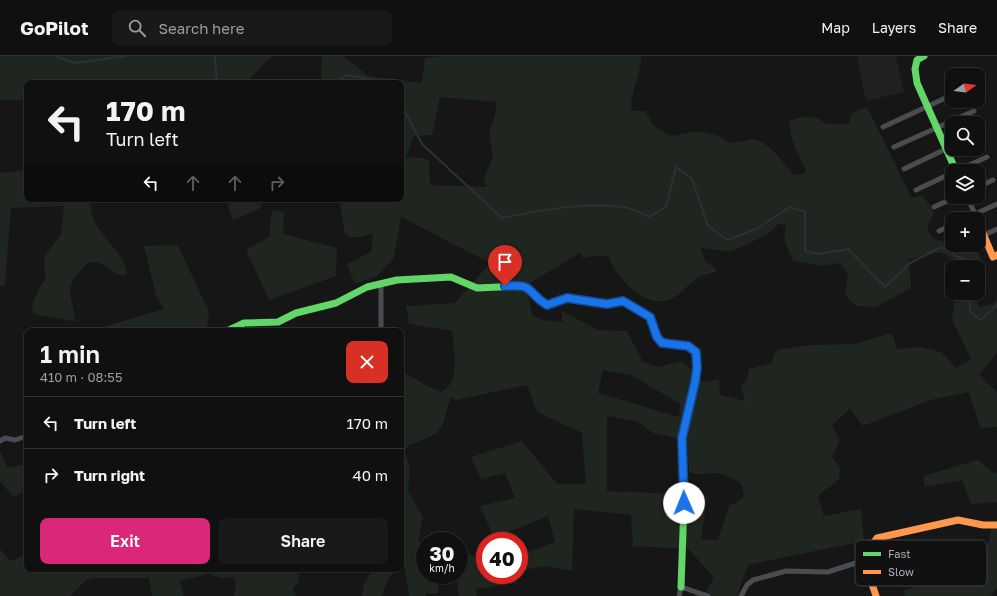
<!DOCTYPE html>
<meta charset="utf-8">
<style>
:root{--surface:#101011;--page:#19191a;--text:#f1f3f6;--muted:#9c9d9f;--line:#303031;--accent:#db2777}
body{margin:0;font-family:"Golos Text",sans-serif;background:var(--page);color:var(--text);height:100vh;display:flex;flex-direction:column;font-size:15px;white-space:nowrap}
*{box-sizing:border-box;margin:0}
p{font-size:13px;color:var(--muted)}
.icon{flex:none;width:22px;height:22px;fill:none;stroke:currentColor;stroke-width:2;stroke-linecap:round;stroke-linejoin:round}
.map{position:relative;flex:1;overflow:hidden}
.panel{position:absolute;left:24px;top:272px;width:380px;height:244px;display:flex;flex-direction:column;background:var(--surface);border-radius:8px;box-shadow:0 1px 3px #0004,0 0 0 1px var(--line)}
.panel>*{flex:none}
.top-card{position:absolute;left:24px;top:24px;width:380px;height:122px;border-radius:8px;box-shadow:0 1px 3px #0004,0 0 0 1px var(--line);background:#101011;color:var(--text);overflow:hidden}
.needle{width:26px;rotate:75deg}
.buttons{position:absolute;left:945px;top:12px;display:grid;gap:8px}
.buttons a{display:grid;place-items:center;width:40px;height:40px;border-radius:8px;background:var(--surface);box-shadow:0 1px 3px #0004,0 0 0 1px var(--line);font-size:20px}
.speed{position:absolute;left:416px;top:476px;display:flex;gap:8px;font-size:20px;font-weight:700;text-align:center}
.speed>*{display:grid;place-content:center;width:52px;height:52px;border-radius:50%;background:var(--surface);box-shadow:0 1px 3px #0004,0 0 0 1px var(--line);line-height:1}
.speed small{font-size:10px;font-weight:400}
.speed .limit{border:6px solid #d22;background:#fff;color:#111}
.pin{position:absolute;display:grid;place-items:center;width:34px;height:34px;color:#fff;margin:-41px -17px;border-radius:50% 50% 50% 0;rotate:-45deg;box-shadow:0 0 4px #0007}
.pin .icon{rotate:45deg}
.me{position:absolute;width:44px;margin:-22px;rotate:359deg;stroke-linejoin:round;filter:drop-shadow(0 0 3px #0008)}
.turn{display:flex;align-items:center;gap:14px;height:84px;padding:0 16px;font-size:18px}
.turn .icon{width:52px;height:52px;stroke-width:2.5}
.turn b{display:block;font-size:28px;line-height:34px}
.lanes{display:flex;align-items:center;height:38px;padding:0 16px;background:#0003;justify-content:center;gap:20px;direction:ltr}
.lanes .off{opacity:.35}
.round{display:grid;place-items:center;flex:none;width:42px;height:42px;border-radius:8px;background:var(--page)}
.summary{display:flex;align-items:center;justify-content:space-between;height:68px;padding:0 16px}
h1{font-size:24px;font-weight:600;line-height:30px}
.action{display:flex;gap:8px;margin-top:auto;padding:8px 16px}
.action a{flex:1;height:46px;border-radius:8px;background:var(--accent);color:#fff;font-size:16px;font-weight:600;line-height:46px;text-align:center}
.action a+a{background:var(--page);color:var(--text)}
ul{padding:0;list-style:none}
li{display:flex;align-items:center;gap:12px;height:52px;padding:0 16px;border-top:1px solid var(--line)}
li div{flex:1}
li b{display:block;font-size:15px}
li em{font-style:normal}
header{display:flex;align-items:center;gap:24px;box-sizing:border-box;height:56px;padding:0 20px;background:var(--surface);border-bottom:1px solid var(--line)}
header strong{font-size:19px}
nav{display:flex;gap:22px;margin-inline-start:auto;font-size:14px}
.search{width:280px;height:36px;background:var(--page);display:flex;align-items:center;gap:10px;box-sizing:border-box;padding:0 14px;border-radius:8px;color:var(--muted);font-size:15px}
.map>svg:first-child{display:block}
.built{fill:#202022}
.green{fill:#1f251f;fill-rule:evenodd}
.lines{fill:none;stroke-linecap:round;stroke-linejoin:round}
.stream{stroke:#2a3238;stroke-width:2}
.street{stroke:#4b4c4f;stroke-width:5}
.fast{stroke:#63d668;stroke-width:7}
.slow{stroke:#ff974d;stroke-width:7}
.route-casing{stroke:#114b97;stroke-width:10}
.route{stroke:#1a73e8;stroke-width:7}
.key{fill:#111112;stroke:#3e4044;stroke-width:1}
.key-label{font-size:11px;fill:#a8aeb7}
</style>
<header>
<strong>GoPilot</strong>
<div class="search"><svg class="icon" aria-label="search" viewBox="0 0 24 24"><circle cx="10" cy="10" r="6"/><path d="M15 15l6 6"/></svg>Search here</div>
<nav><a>Map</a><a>Layers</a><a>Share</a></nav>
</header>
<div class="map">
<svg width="997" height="540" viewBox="0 0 997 540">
<rect width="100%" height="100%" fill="#161617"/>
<path class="built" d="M862,0H896L904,36L866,45L857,1Z"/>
<path class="green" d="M0,0H275L265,6L246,27H27V44H0Z
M322,0H344L368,20L422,27L425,2L443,0H641C642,17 628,40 632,55H645L654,70L671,80L698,75L719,80L730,87C738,87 745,84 752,83C766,82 785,109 794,119L804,117L806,114C800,103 787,77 790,65C804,59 815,58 826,68H849L851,58L867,51L912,142L923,139L934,157L927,172L933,183L952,187V189L977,192L983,211L978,222V211H961L962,206L940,196L909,203L911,232L876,251L856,250L845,239L848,219L840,207L822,210L793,205L784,184L786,170L780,167L766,179L731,196L701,192L705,205L715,212L716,216C712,217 706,218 701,220C692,224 680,240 669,244C642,252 617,222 608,200H593L583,202L580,197L525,230L533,260L543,264L562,266V255L598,274L627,275L643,306L658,311L682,305L703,326L719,323L720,339L745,345L741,331L747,323L749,313L772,307L775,296L779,294L809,289L854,288L888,278L893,279L897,293L919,291L941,296L956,312L971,303L952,263L956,237H973L979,251L993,248L997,243V296L979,319L997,336V371L980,372L969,336L930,344L863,370L850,353L832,369L840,385L832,400L840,412L839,423L818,440L824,460L861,453L864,485L748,509L737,540H691L706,536L714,522L689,493L633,490L631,459L574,453L572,515L545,510L519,515V499L555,486L548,460L494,482L480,450L515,442L505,417L481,423L471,401L522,385L557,428H586L582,377L537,356L527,329L456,344L452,341C446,350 446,366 440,373C431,384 415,384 404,393L410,412L408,435L423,461L418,485L425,486V519H459V497L470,498L485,508V519H517V527L476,533L477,540H459L456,520H439L438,537L426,538V540H409L404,509L401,512V314L425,329L441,336C462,327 453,292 452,275L409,268L406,250L455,247L490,207L401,161L394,202L377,220L355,228L347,208L371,196L373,177C364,179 353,185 345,178L339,143H401V27H325L321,21ZM440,41L497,46L495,59L489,76L493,101L485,119L484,124L487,131L430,129L429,105L423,102L406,101L414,80L432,79ZM603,314L631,319L680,348L679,361L598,337ZM607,360L636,365L653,377L687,385L689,416C698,419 703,418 711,417C722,416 733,422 741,428L744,439L742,443L729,450L718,484L701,483L708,439L607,435Z
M27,114V143H91C91,148 90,154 92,159C98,181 124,194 127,218C109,225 98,189 80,216C77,219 72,224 71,229C68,241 75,253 75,265L36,259L33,256L32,249L39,232L45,224L44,202L61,178L64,150L11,152L5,230H0V117Z
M226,143H262L261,152L233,164Z
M272,154L284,156L283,178L337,192L336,220L269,244L246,194L269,181Z
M178,189L209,256L207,272L195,275H107L106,270L164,253L156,240L144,190Z
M0,394L7,412L27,408V434L13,441L0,425Z
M978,404L993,417L997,416V446L971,448L962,424L925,431L923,420Z
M997,472V532L991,540H905L903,535L937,523L944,500L982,506L987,495L991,473Z
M0,493L10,505L27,498V513H300L298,527L293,532L296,540H234L236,527L234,521L222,522L208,518L180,525L184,540H152L149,522H95L86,524L70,540H0Z
M318,513H399L390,521L381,540H362L364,529L370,517Z"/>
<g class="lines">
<path class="stream" d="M55,0L75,7L126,0
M215,0L217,27
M337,27L346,19L373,24L377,27
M401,48L422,88L502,162C541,154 584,146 624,151C632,152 642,158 649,161L666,151L676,111L692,123L708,170L728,184L758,172L790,151L805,156V195L818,198L848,193L885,231L910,207L941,191L966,205L967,211
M969,237L970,256L981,264L997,249"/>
<path class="street" d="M883,71L952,39
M978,79L980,78
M894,91L974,55
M904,113L952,90
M956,115L987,101
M978,131L993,124
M916,134L952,117
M967,141L976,160
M934,151L956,141
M964,163L997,148
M939,175L952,169
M984,179L997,173
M381,275V227
M0,385L5,382L15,384L27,380
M679,540L681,531L708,540
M741,540L747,529L753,524L786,515L828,516L865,504"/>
<path class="fast" d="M924,0L917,4L915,13L917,27L956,115
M227,275L244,267L278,266L296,257L336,247L367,231L397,224L451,221L477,232L524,230L530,233L547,249L567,242L590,245
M681,531L684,447L683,401"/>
<path class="slow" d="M978,166L993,201L997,199
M590,245L607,248L623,245L650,261L659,285L688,290L696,296L697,312L693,339L682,382L683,401
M876,540C869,517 859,503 877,482L958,464L983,469H997"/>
</g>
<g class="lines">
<g class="route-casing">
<path id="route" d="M505,230C537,228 525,236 547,249L567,242L607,248L623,245L650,261L657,281L662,287L688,290L696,296L697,312L695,326L682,382L684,447"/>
</g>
<use href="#route" class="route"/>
</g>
<rect x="855" y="484" width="132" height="46" rx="6" class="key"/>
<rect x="863" y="496" width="18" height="4" fill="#63d668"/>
<rect x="863" y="514" width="18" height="4" fill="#ff974d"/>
<g class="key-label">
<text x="888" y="502">Fast</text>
<text x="888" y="520">Slow</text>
</g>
</svg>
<div class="buttons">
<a><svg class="needle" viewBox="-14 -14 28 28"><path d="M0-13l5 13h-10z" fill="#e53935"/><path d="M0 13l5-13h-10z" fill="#9c9d9f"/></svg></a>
<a><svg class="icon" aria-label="search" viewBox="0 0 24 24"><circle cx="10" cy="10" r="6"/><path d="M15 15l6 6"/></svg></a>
<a><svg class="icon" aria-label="layers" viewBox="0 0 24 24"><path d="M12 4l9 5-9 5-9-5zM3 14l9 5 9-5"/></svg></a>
<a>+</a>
<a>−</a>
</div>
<div class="speed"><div>30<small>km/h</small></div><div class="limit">40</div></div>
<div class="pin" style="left:505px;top:230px;background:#d93025"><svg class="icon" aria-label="arrive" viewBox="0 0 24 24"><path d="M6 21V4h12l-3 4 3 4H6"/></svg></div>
<svg class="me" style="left:684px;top:447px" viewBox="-20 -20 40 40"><circle r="19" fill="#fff"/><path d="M0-13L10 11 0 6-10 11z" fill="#1a73e8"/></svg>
<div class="top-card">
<div class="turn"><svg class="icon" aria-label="left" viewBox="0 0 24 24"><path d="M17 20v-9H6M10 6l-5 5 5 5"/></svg><div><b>170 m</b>Turn left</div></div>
<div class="lanes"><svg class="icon" aria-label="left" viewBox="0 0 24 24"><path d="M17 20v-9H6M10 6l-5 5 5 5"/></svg><svg class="icon off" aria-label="ahead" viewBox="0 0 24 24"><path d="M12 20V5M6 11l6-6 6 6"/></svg><svg class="icon off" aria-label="ahead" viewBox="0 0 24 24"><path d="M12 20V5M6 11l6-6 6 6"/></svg><svg class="icon off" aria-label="right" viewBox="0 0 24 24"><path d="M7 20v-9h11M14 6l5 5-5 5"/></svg></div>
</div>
<section class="panel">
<div class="summary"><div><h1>1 min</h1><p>410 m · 08:55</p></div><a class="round" style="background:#d93025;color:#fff"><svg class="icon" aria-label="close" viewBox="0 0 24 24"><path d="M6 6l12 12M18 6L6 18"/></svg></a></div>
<ul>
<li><svg class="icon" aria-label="left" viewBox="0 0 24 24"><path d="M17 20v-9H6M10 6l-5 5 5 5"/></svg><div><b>Turn left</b></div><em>170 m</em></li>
<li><svg class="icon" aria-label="right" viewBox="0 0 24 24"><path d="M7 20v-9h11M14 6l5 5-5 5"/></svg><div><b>Turn right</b></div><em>40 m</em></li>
</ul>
<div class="action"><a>Exit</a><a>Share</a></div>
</section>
</div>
